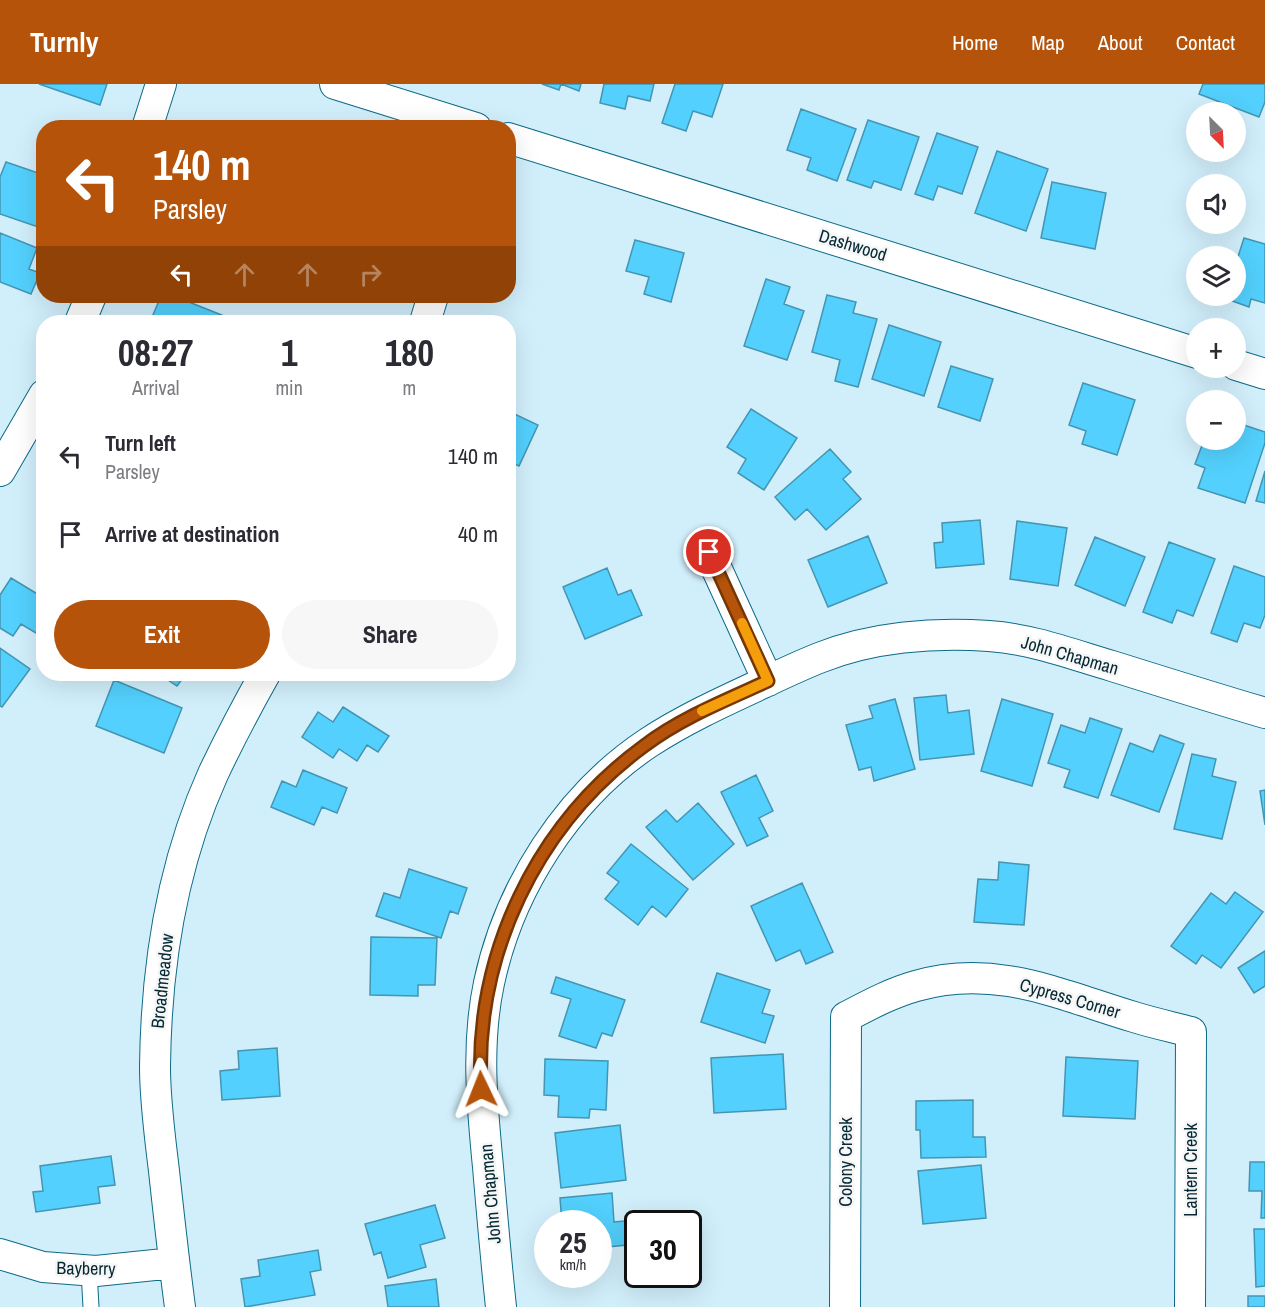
<!DOCTYPE html>
<meta charset="utf-8">
<style>
:root{--surface:#fff;--page:#f7f7f7;--text:#2b2b33;--muted:#7c7c81;--accent:#b45309}
body{margin:0;font-family:"Archivo Narrow",sans-serif;background:var(--page);color:var(--text);height:100vh;display:flex;flex-direction:column;font-size:22px;white-space:nowrap}
*{box-sizing:border-box;margin:0}
p{font-size:20px;color:var(--muted)}
.icon{flex:none;width:33px;height:33px;fill:none;stroke:currentColor;stroke-width:2;stroke-linecap:round;stroke-linejoin:round}
.map{position:relative;flex:1;overflow:hidden}
.panel{position:absolute;left:36px;top:231px;width:480px;height:366px;display:flex;flex-direction:column;background:var(--surface);border-radius:24px;box-shadow:0 6px 24px #0002}
.panel>*{flex:none}
.guide{position:absolute;left:36px;top:36px;width:480px;height:183px;border-radius:24px;box-shadow:0 6px 24px #0002;background:#b45309;color:#fff;overflow:hidden}
.needle{width:39px;rotate:156deg}
.tools{position:absolute;left:1186px;top:18px;display:grid;gap:12px}
.tools a{display:grid;place-items:center;width:60px;height:60px;border-radius:50%;background:var(--surface);box-shadow:0 6px 24px #0002;font-size:30px}
.speed{position:absolute;left:534px;top:1126px;display:flex;gap:12px;font-size:30px;font-weight:700;text-align:center}
.speed>*{display:grid;place-content:center;width:78px;height:78px;border-radius:50%;background:var(--surface);box-shadow:0 6px 24px #0002;line-height:1}
.speed small{font-size:15px;font-weight:400}
.speed .limit{border:3px solid #111;border-radius:9px;background:#fff;color:#111}
.pin{position:absolute;display:grid;place-items:center;width:51px;height:51px;color:#fff;margin:-26px;border:3px solid #fff;border-radius:50%;box-shadow:0 2px 6px #0007}
.me{position:absolute;width:66px;margin:-33px;rotate:358deg;stroke-linejoin:round;filter:drop-shadow(0 0 4px #0008)}
.turn{display:flex;align-items:center;gap:21px;height:126px;padding:0 18px;font-size:27px}
.turn .icon{width:78px;height:78px;stroke-width:2.5}
.turn b{display:block;font-size:42px;line-height:51px}
.lanes{display:flex;align-items:center;height:57px;padding:0 18px;background:#0003;justify-content:center;gap:30px;direction:ltr}
.lanes .off{opacity:.35}
.eta{display:flex;justify-content:space-evenly;align-items:center;height:102px;text-align:center}
.eta b{font-size:36px;font-weight:800;line-height:42px}
.cta{display:flex;gap:12px;margin-top:auto;padding:12px 18px}
.cta a{flex:1;height:69px;border-radius:36px;background:var(--accent);color:#fff;font-size:24px;font-weight:800;line-height:69px;text-align:center}
.cta a+a{background:var(--page);color:var(--text)}
ul{padding:0;list-style:none}
li{display:flex;align-items:center;gap:18px;height:78px;padding:0 18px}
li div{flex:1}
li b{display:block;font-size:22px}
li em{font-style:normal}
header{display:flex;align-items:center;gap:36px;box-sizing:border-box;height:84px;padding:0 30px;background:var(--accent);color:#fff}
header strong{font-size:28px}
nav{display:flex;gap:33px;margin-inline-start:auto;font-size:21px}
.map>svg:first-child{display:block}
.building{fill:#53d0fd;stroke:#4495b2;stroke-width:1.5}
.lines{fill:none;stroke-linecap:round;stroke-linejoin:round}
.lane-casing{stroke:#0c6a86;stroke-width:17}
.street-casing{stroke:#0c6a86;stroke-width:32}
.lane{stroke:#fff;stroke-width:15}
.street{stroke:#fff;stroke-width:30}
.route-casing{stroke:#753606;stroke-width:15}
.route{stroke:#b45309;stroke-width:10}
.slow{stroke:#f59e0b;stroke-width:10}
.labels{text-anchor:middle;dominant-baseline:central;stroke-width:5;stroke-linejoin:round;paint-order:stroke}
.street-label{font-size:18px;fill:#042834;stroke:#f6f6f6}
</style>
<header>
<strong>Turnly</strong>
<nav><a>Home</a><a>Map</a><a>About</a><a>Contact</a></nav>
</header>
<div class="map">
<svg width="1265" height="1223" viewBox="0 0 1265 1223">
<rect width="100%" height="100%" fill="#d1effb"/>
<path class="building" d="M39,0H107L100,21Z
M542,0H581L579,7L561,0L559,6Z
M604,0H654L650,17L628,12L625,25L600,19Z
M675,0H723L712,33L693,27L686,47L662,39Z
M1203,0H1265V18L1259,33L1199,10Z
M801,25L856,45L837,97L807,86L811,74L787,66Z
M868,36L919,53L901,106L874,97L871,104L847,96Z
M937,49L978,63L962,110L938,102L933,116L915,110Z
M997,67L1048,85L1026,147L975,129Z
M6,78L44,91V145L0,130V93Z
M1052,98L1106,109L1095,165L1041,154Z
M0,149L37,164L29,185L40,189L31,210L0,198Z
M1244,154L1265,160V219L1251,215L1249,223L1224,214L1225,212H1236V179Z
M635,156L684,169L671,218L644,210L649,193L626,187Z
M766,195L790,203L784,220L804,227L787,276L744,262Z
M827,211L856,218L853,229L877,235L858,303L835,297L840,276L812,268Z
M161,212H174L224,232L221,238H150Z
M889,241L941,258L924,312L872,295Z
M951,282L993,295L980,337L938,323Z
M1083,299L1135,316L1117,371L1082,360L1086,347L1069,341Z
M751,325L797,354L764,406L738,389L746,375L727,363Z
M508,327L538,341L519,382L508,377Z
M1238,339L1265,348V359L1245,419L1198,404L1205,384L1195,380L1204,356H1236Z
M830,365L851,388L843,395L861,415L826,446L807,425L795,436L775,413Z
M1265,387V419L1256,417Z
M980,436L984,480L936,484L934,459L943,458L942,439Z
M1017,437L1067,444L1058,502L1010,495Z
M868,452L887,499L828,523L808,476Z
M1095,453L1145,473L1125,522L1075,501Z
M1169,458L1215,475L1193,532L1177,526L1172,539L1143,528Z
M1234,482L1265,493V531L1260,544L1244,539L1237,558L1211,549Z
M607,484L618,511L631,506L642,531L585,555L563,503Z
M11,494L44,514V537L36,549L21,540L13,552L0,544V511Z
M0,564L30,585L2,623L0,622Z
M159,590H186L177,602Z
M114,596L182,624L164,669L96,642Z
M946,611L948,629L969,626L974,670L920,676L914,614Z
M895,615L915,685L874,697L871,683L859,686L846,641L873,634L869,622Z
M1002,615L1053,630L1032,702L981,687Z
M343,623L389,652L378,668L367,661L357,677L339,665L333,674L302,653L318,628L333,638Z
M1090,634L1122,645L1098,714L1064,703L1070,686L1048,679L1061,641L1085,649Z
M1160,651L1184,660L1159,728L1111,711L1130,659L1153,668Z
M1192,670L1216,675L1212,692L1236,698L1222,755L1174,745Z
M303,686L347,704L337,729L322,723L314,741L271,723L282,697L296,703Z
M756,691L773,727L759,734L768,752L747,762L721,708Z
M1265,706V741L1260,707Z
M698,719L734,760L693,796L646,743L666,726L677,738Z
M631,760L688,805L666,833L652,822L638,841L605,815L619,798L607,789Z
M999,778L1029,781L1024,841L974,838L978,795L998,796Z
M409,785L467,804L458,830L450,827L441,854L376,832L384,809L400,814Z
M802,799L833,868L806,880L800,866L776,877L751,822Z
M1235,808L1263,828L1221,884L1202,871L1196,880L1171,862L1211,809L1226,820Z
M371,853L437,854L435,901H418V912L370,911Z
M1265,867V902L1254,909L1238,884Z
M717,889L770,906L762,929L774,932L765,959L701,938Z
M556,893L625,916L612,952L602,949L596,964L559,952L571,915L551,909Z
M277,964L280,1012L222,1016L220,987L239,985L238,967Z
M783,970L786,1025L714,1029L711,974Z
M1066,973L1138,977L1135,1035L1063,1032Z
M545,975L608,977L606,1026L590,1025L589,1034L558,1033L559,1012L544,1011Z
M973,1016V1053H985L986,1073L921,1074L920,1046H916V1017Z
M620,1041L626,1096L561,1104L555,1049Z
M111,1072L115,1101L98,1103L100,1119L36,1128L33,1108L43,1107L40,1082Z
M1250,1078H1265V1134H1261L1262,1107H1249Z
M981,1081L986,1134L923,1140L918,1087Z
M612,1109L614,1138L635,1136L637,1160L598,1164V1140H562L560,1114Z
M435,1121L445,1154L420,1161L426,1183L388,1194L381,1168L374,1171L365,1140Z
M1254,1145H1265V1202L1256,1203Z
M318,1166L321,1186L310,1188L315,1211L245,1223L241,1195L260,1192L258,1176Z
M436,1195L439,1223H388L385,1202Z
M1248,1212H1265V1223H1248Z"/>
<g class="lines">
<g class="lane-casing">
<path id="lane" d="M89,1187L91,1223"/>
</g>
<g class="street-casing">
<path id="street" d="M335,0L476,44
M147,44L161,0
M508,54L1197,269
M80,238L91,212
M425,238L433,212
M1236,281L1265,290
M0,387L44,311
M709,468L768,597
M0,1170L43,1183L96,1187L174,1179
M180,1223C174,1178 169,1133 164,1087C160,1053 155,1018 155,983C156,884 172,781 213,690C229,656 247,622 265,590
M501,1223C496,1176 492,1130 488,1083C482,1021 476,960 489,899C509,805 567,713 648,659C683,636 722,618 761,600C780,591 799,582 819,574C871,553 933,548 989,552C1032,555 1071,570 1112,582C1163,598 1214,614 1265,629
M845,1223L846,933C869,921 891,909 916,902C996,879 1060,911 1134,933C1153,939 1172,943 1191,948L1190,1223"/>
</g>
<use href="#lane" class="lane"/>
<use href="#street" class="street"/>
</g>
<g class="lines">
<g class="route-casing">
<path id="route" d="M481,1005C474,871 536,741 644,662C681,634 726,616 768,597L709,468"/>
</g>
<use href="#route" class="route"/>
<path class="slow" d="M702,627L768,597L742,539"/>
</g>
<g class="labels">
<g class="street-label">
<text transform="translate(853 161) rotate(17)">Dashwood</text>
<text transform="translate(1070 571) rotate(16)">John Chapman</text>
<text transform="translate(162 897) rotate(-84)">Broadmeadow</text>
<text transform="translate(1070 914) rotate(16)">Cypress Corner</text>
<text transform="translate(845 1078) rotate(-90)">Colony Creek</text>
<text transform="translate(1190 1086) rotate(-90)">Lantern Creek</text>
<text transform="translate(490 1110) rotate(-95)">John Chapman</text>
<text transform="translate(86 1184) rotate(1)">Bayberry</text>
</g>
</g>
</svg>
<div class="tools">
<a><svg class="needle" viewBox="-14 -14 28 28"><path d="M0-13l5 13h-10z" fill="#e53935"/><path d="M0 13l5-13h-10z" fill="#7c7c81"/></svg></a>
<a><svg class="icon" aria-label="sound" viewBox="0 0 24 24"><path d="M4 9h4l5-4v14l-5-4H4zM17 9q2 3 0 6"/></svg></a>
<a><svg class="icon" aria-label="layers" viewBox="0 0 24 24"><path d="M12 4l9 5-9 5-9-5zM3 14l9 5 9-5"/></svg></a>
<a>+</a>
<a>−</a>
</div>
<div class="speed"><div>25<small>km/h</small></div><div class="limit">30</div></div>
<div class="pin" style="left:709px;top:468px;background:#d93025"><svg class="icon" aria-label="arrive" viewBox="0 0 24 24"><path d="M6 21V4h12l-3 4 3 4H6"/></svg></div>
<svg class="me" style="left:481px;top:1005px" viewBox="-20 -20 40 40"><path d="M0-17L14 15 0 8-14 15z" fill="#b45309" stroke="#fff" stroke-width="4"/></svg>
<div class="guide">
<div class="turn"><svg class="icon" aria-label="left" viewBox="0 0 24 24"><path d="M17 20v-9H6M10 6l-5 5 5 5"/></svg><div><b>140 m</b>Parsley</div></div>
<div class="lanes"><svg class="icon" aria-label="left" viewBox="0 0 24 24"><path d="M17 20v-9H6M10 6l-5 5 5 5"/></svg><svg class="icon off" aria-label="ahead" viewBox="0 0 24 24"><path d="M12 20V5M6 11l6-6 6 6"/></svg><svg class="icon off" aria-label="ahead" viewBox="0 0 24 24"><path d="M12 20V5M6 11l6-6 6 6"/></svg><svg class="icon off" aria-label="right" viewBox="0 0 24 24"><path d="M7 20v-9h11M14 6l5 5-5 5"/></svg></div>
</div>
<section class="panel">
<div class="eta">
<div><b>08:27</b><p>Arrival</p></div>
<div><b>1</b><p>min</p></div>
<div><b>180</b><p>m</p></div>
</div>
<ul>
<li><svg class="icon" aria-label="left" viewBox="0 0 24 24"><path d="M17 20v-9H6M10 6l-5 5 5 5"/></svg><div><b>Turn left</b><p>Parsley</p></div><em>140 m</em></li>
<li><svg class="icon" aria-label="arrive" viewBox="0 0 24 24"><path d="M6 21V4h12l-3 4 3 4H6"/></svg><div><b>Arrive at destination</b></div><em>40 m</em></li>
</ul>
<div class="cta"><a>Exit</a><a>Share</a></div>
</section>
</div>
